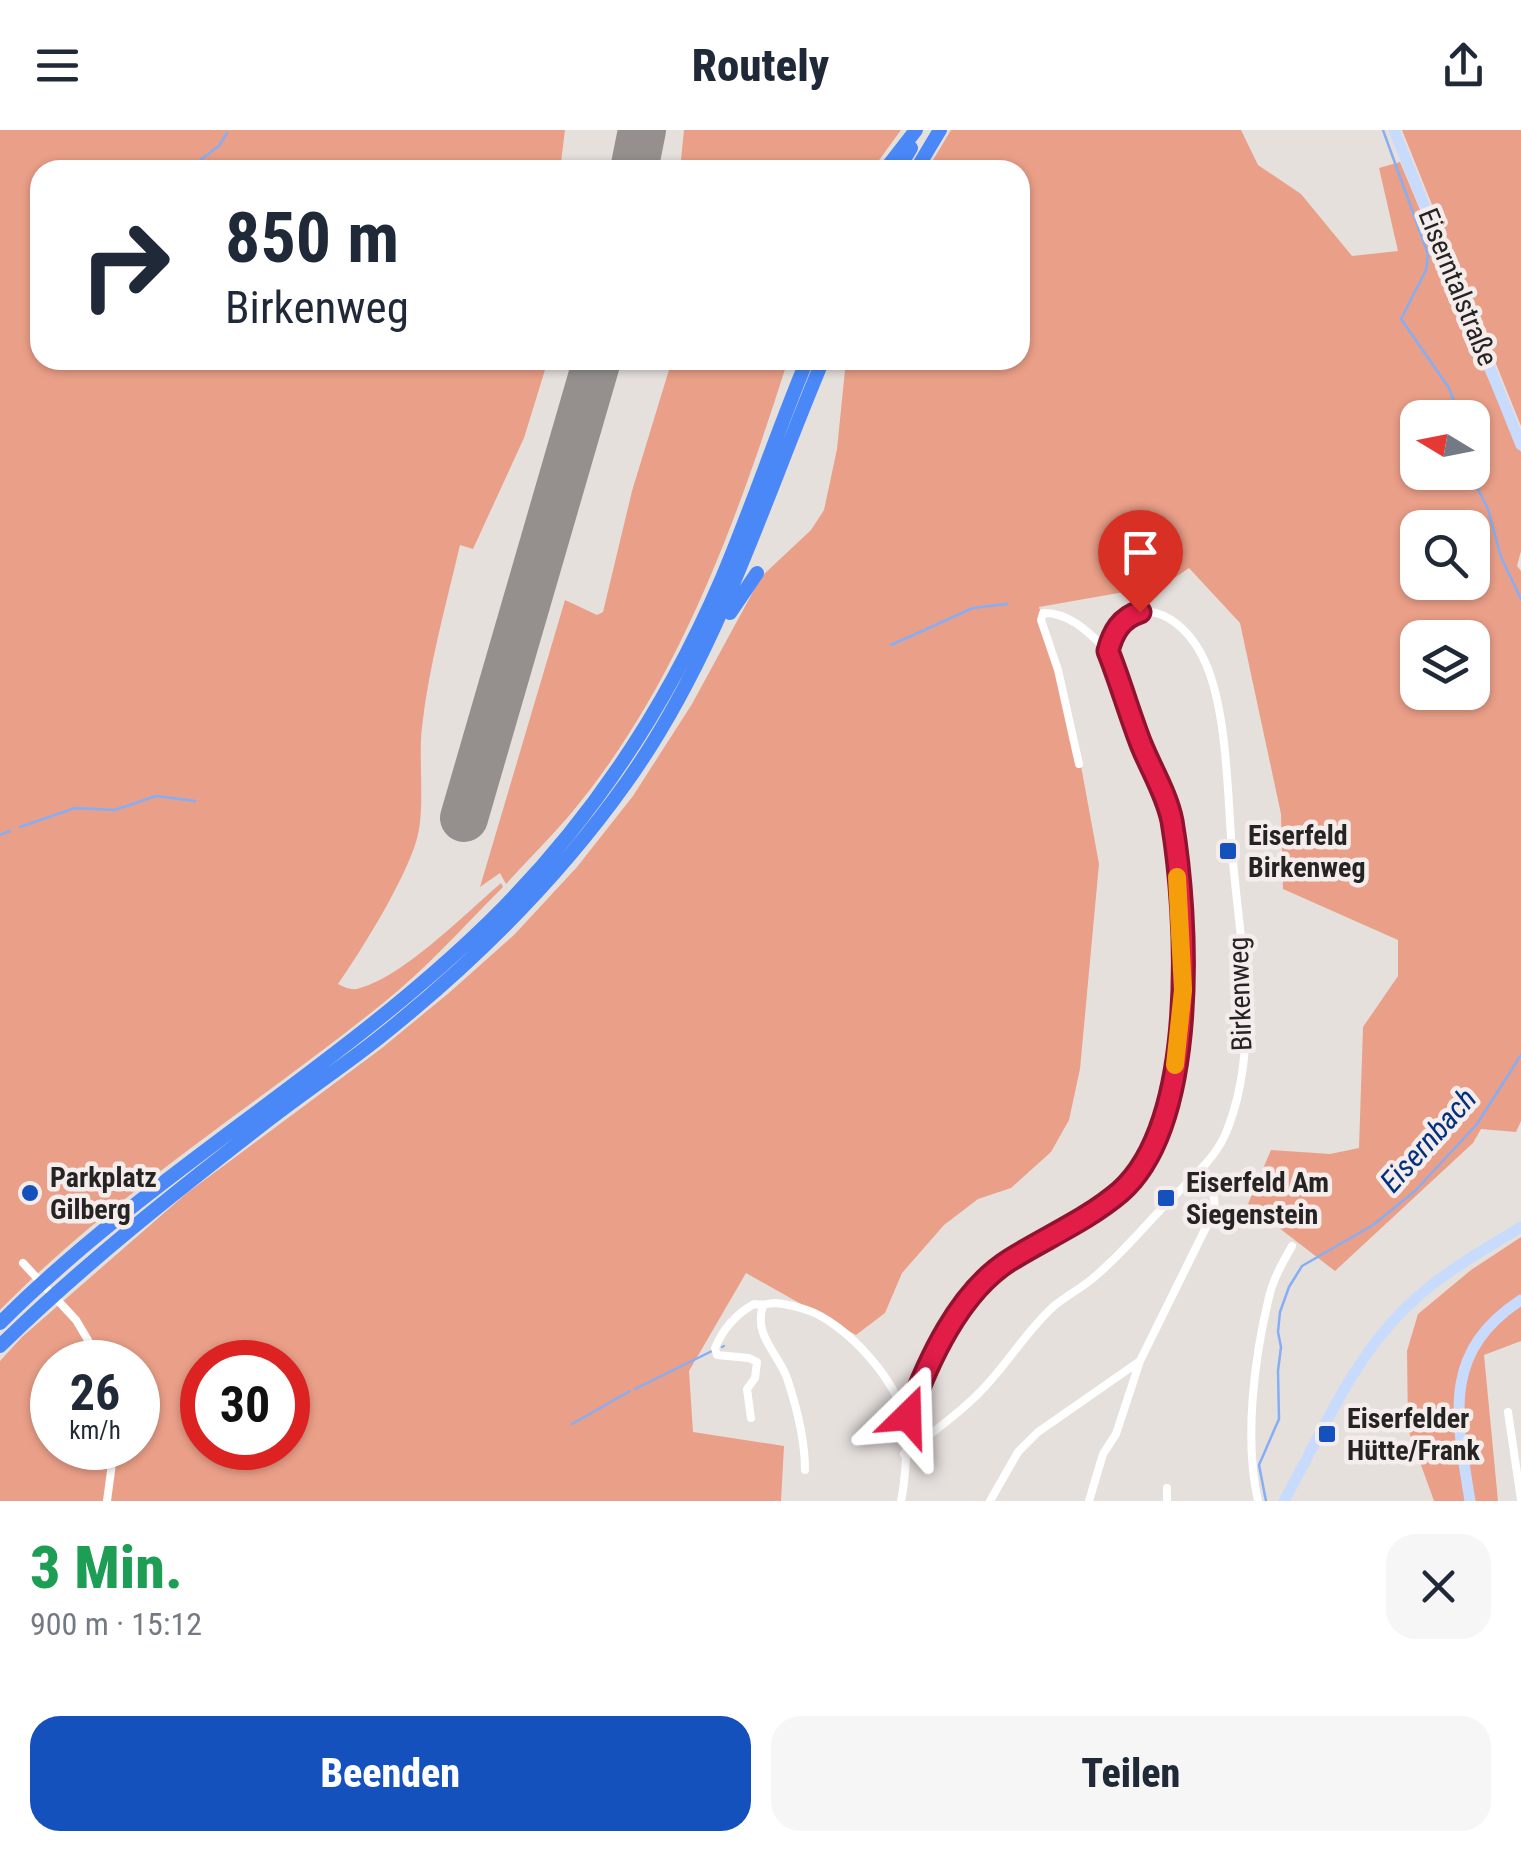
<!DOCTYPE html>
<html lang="de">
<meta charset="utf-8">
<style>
:root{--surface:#fff;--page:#f6f6f7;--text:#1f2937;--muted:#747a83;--accent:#1451bd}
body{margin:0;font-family:"Roboto Condensed",sans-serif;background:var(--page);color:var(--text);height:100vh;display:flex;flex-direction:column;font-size:38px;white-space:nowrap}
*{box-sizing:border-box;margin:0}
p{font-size:32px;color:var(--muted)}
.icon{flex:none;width:55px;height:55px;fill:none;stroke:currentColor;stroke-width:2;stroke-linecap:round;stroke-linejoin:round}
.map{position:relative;height:1371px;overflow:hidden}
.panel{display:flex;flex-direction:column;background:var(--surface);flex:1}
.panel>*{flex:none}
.guide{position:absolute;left:30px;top:30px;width:1000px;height:210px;border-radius:30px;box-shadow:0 2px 8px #0004;background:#fff;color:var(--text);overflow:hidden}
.needle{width:65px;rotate:280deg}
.buttons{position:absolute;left:1400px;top:270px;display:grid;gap:20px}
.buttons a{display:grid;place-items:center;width:90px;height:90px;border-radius:20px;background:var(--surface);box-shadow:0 2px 8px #0004;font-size:50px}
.speed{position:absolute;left:30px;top:1210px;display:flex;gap:20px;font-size:50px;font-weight:700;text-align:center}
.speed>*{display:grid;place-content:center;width:130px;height:130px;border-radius:50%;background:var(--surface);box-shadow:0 2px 8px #0004;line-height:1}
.speed small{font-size:25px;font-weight:400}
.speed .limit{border:15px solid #d22;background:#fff;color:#111}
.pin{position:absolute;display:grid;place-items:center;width:85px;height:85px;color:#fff;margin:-102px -42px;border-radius:50% 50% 50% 0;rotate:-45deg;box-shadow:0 0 10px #0007}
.pin .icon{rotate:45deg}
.me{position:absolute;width:110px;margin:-55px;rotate:22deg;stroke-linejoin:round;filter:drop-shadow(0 0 8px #0008)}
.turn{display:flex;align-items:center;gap:35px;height:210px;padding:0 30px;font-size:45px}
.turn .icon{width:130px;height:130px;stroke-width:2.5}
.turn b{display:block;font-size:70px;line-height:85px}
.round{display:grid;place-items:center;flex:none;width:105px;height:105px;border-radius:30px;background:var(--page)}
.headline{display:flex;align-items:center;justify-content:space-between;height:170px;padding:0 30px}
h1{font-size:60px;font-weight:800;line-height:75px;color:#1e9e55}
.action{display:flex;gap:20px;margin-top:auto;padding:20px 30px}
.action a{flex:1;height:115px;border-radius:30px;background:var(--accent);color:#fff;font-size:40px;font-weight:800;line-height:115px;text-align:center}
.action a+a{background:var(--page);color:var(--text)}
header{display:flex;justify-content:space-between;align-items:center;height:130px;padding:0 30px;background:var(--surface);font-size:45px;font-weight:800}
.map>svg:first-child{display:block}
.green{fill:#ea9f88;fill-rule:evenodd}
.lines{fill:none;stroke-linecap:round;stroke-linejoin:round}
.stream{stroke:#86aef4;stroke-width:2.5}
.runway{stroke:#95908e;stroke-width:48}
.minor{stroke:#fff;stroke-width:8}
.secondary{stroke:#c9dbfd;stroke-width:11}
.motorway{stroke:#4a88f8;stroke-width:14}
.route-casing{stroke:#92132f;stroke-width:25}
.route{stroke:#e11d48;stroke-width:18}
.slow{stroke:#f59e0b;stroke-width:18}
.poi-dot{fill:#1451bd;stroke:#f4edeb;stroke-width:4}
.labels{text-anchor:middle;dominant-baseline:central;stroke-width:9;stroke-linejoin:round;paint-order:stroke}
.street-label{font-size:28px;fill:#262323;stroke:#f4edeb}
.poi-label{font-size:28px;font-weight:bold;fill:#262323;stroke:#f4edeb;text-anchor:start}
.water-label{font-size:30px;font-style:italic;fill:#04307e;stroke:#f4edeb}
</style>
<header><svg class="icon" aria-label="menu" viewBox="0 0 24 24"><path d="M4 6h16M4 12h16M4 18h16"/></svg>Routely<svg class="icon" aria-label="share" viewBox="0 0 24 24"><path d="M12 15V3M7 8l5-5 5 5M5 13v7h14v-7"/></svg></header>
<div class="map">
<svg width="1521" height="1371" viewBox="0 0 1521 1371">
<rect width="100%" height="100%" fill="#e6e0dd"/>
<path class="green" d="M0,0H565L560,40H40V230H548L524,308L473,419L460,415C446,475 429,535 422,597C418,631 426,681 416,712C403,753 363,818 338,854C346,858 352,861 360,858C404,846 466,783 501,753L503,757C464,796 426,839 382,874C255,976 115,1063 0,1180Z
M684,0H901L877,33L865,40H680Z
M951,0H1241L1258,35L1301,64L1352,126L1398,121L1379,38L1400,32L1436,118L1441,143L1521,322V421L1517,436L1521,441V991L1516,1002L1481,999L1473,1013L1335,1141L1248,1074L1271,1020L1330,1024L1359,1018L1363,897L1398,846V810L1283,759L1281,684L1240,493L1189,438L1164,455L1039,477L1075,603L1099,734L1080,939L1069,990L1051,1022L1011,1058L978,1069L944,1095L902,1143L885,1183L856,1205L746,1143L689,1241L693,1302L784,1316L781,1371H0V1231L22,1207L187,1063L382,918L450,862L514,805L577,737L633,666L692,574L761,447L811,400L824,380L837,319L846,230H1020V40H927ZM1418,288H1472V342H1418ZM1418,398H1472V452H1418ZM1418,508H1472V562H1418ZM52,1232H138V1318H52ZM202,1232H288V1318H202Z
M1402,0H1521V296Z
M672,230H788C737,390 678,557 568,687C548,710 526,732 506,754L500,743L480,757L565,470L597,485L603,482L632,361Z
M1521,1107V1211L1484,1225L1498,1371H1434L1408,1299L1407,1221L1418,1184L1471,1140Z"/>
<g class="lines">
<path class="stream" d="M1383,0L1428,124L1426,140L1401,189L1449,258L1460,288
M187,40L219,16L227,3
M1469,342L1488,379L1501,427L1521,469
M891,515L973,478L1007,474
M20,697L75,678L115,680L156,666L195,671
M0,705L10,701
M722,1217L724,1216
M635,1259L712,1221
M572,1294L630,1261
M1266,1371L1259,1335L1279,1289L1278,1241L1281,1217L1278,1202L1280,1182L1289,1157L1302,1136L1373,1095L1415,1061L1477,994L1521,925"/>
<path class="runway" d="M634,40L642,0
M464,688L597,230"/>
<path class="minor" d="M23,1133L76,1190L101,1232
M763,1176C753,1205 778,1223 787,1248C797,1278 805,1308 805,1340
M1508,1282L1521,1370
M751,1288L747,1259L755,1248L757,1232L749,1228L717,1225L715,1218C723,1199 736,1184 754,1174C763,1176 768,1173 776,1173C786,1174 798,1177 807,1180C846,1193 900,1253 906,1294C908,1311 905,1353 901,1371
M906,1292C925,1235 958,1163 1011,1129C1047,1107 1088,1090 1120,1061C1199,993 1188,787 1171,691C1167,664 1151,639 1141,614C1129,583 1120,551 1108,521C1090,504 1070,482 1043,483L1041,490L1058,540L1079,634
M904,1324C930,1304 958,1285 980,1262C1007,1235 1026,1201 1054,1176C1066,1166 1080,1159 1092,1149C1119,1127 1142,1099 1166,1074C1186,1053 1213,1032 1225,1005C1263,917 1239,811 1232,720C1227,662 1228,569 1199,520C1174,477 1124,461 1108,521
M107,1371L114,1318
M990,1371L1018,1322L1038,1302L1140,1231L1214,1081C1216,1063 1211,1054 1195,1044
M1089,1371L1103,1324L1116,1304L1140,1231
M1167,1371V1358
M1258,1371C1244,1309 1254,1229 1269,1167C1273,1149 1283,1132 1292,1116"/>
<path class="secondary" d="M1394,0L1521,315
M1284,1371C1322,1303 1354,1224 1413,1171C1445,1141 1484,1120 1521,1097
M1470,1371C1457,1288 1440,1223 1521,1170"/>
<path class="motorway" d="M885,40L916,0
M898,40L911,18
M916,40L940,0
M730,483L757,443
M0,1193C150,1043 339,939 490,791C589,694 667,576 722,448C752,377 777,302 807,230
M0,1216C85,1133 178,1060 271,988C307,960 345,935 380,907C473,833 557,750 626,653C718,524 762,374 823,230"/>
</g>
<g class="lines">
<g class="route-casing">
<path id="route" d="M908,1286C928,1231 959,1162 1010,1130C1047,1107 1087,1090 1120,1062C1199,993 1188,787 1172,691C1167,665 1151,639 1141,614C1129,583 1120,551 1108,521C1113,502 1121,488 1140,482"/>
</g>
<use href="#route" class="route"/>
<path class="slow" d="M1175,935L1183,860L1177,747"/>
</g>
<g class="poi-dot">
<rect x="1218" y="711" width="20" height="20" rx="5"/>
<circle cx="30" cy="1063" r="10"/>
<rect x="1156" y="1058" width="20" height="20" rx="5"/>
<rect x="1317" y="1294" width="20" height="20" rx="5"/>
</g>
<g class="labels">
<g class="street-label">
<text transform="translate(1458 157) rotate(68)">Eiserntalstraße</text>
<text transform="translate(1240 864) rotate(-92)">Birkenweg</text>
</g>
<g class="poi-label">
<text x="1248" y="705">Eiserfeld<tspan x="1248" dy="32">Birkenweg</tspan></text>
<text x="50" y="1047">Parkplatz<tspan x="50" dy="32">Gilberg</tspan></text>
<text x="1186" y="1052">Eiserfeld Am<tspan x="1186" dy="32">Siegenstein</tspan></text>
<text x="1347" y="1288">Eiserfelder<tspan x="1347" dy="32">Hütte/Frank</tspan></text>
</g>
<g class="water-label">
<text transform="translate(1428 1010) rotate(-48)">Eisernbach</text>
</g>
</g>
</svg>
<div class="buttons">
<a><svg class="needle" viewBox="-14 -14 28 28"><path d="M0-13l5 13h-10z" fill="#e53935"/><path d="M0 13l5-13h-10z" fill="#747a83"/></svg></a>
<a><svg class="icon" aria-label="search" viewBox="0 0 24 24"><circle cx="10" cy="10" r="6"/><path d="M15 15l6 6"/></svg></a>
<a><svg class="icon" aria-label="layers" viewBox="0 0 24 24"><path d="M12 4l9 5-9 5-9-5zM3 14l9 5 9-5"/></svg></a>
</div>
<div class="speed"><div>26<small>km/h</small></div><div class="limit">30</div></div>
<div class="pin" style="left:1140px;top:482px;background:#d93025"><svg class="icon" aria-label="arrive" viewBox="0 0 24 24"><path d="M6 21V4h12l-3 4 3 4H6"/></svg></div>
<svg class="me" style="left:908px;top:1286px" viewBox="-20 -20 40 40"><path d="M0-17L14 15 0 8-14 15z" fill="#e11d48" stroke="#fff" stroke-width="4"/></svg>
<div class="guide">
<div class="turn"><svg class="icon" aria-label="right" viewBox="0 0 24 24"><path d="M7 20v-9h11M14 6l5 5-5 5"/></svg><div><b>850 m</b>Birkenweg</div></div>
</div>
</div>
<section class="panel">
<div class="headline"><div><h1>3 Min.</h1><p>900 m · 15:12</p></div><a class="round"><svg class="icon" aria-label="close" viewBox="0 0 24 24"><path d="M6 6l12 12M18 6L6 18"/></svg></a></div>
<div class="action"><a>Beenden</a><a>Teilen</a></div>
</section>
